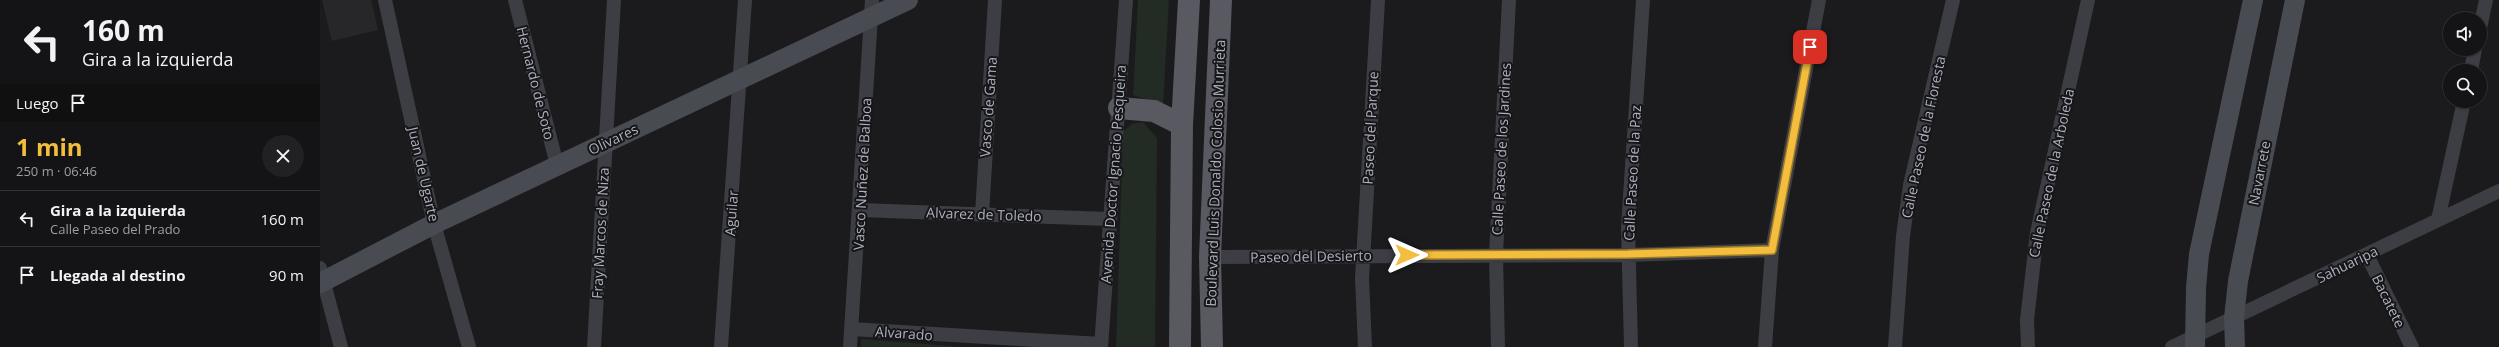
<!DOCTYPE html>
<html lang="es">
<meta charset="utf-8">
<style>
:root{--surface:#141416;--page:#212123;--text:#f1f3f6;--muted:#9d9ea1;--line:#333335;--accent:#f3bd3d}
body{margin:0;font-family:"Open Sans",sans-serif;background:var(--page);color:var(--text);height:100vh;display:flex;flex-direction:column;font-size:15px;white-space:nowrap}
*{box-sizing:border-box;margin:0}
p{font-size:13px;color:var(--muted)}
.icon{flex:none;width:22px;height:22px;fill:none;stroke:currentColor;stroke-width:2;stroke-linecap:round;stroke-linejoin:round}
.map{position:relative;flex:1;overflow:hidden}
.details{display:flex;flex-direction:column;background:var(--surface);width:320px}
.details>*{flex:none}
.banner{background:#141416;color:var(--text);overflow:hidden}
.controls{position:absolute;left:2123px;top:12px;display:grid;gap:8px}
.controls a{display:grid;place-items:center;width:44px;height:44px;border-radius:50%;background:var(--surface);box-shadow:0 1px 3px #0004,0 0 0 1px var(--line);font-size:20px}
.pin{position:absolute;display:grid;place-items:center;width:34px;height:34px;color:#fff;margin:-17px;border-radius:8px;box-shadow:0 2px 6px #0006}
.me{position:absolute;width:44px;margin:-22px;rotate:90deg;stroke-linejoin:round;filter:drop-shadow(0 0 3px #0008)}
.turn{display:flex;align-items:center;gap:14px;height:84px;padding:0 16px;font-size:18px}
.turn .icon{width:52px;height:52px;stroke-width:2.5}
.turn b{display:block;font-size:28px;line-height:34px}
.then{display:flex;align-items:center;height:38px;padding:0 16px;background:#0003;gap:8px;font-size:15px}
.round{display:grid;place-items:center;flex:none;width:42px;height:42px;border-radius:21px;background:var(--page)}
.summary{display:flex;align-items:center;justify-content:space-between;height:68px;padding:0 16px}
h1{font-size:24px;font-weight:700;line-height:30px;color:var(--accent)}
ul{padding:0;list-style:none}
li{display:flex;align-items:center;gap:12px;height:56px;padding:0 16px;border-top:1px solid var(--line)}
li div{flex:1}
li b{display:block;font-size:15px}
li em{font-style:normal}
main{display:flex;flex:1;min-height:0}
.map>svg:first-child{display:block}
.built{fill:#27272a}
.green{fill:#222b24}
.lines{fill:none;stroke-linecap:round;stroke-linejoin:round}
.minor{stroke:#3d3e44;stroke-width:14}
.secondary{stroke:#494b52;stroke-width:20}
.primary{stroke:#585961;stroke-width:22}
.route-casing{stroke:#9e7b28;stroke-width:10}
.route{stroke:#f3bd3d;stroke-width:7}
.labels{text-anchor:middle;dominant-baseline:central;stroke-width:4;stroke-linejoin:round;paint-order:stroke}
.street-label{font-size:14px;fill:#adb1bc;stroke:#161518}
</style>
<main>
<section class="details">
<div class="banner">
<div class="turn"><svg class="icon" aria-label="left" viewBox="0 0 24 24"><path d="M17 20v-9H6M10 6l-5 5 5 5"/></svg><div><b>160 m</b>Gira a la izquierda</div></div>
<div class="then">Luego<svg class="icon" aria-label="arrive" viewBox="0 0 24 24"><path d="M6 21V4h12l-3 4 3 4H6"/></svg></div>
</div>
<div class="summary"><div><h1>1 min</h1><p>250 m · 06:46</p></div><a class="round"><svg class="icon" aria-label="close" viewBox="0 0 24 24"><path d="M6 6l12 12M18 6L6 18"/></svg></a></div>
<ul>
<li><svg class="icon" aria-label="left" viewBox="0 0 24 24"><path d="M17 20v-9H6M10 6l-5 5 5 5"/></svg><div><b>Gira a la izquierda</b><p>Calle Paseo del Prado</p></div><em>160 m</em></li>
<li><svg class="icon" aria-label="arrive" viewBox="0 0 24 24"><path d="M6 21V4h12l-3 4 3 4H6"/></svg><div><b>Llegada al destino</b></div><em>90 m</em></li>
</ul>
</section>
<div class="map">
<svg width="2179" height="347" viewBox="0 0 2179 347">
<rect width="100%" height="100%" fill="#1b1b1d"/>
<path class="built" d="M2,0H51L58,30L12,41Z"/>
<path class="green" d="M818,0H849L843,105L813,95Z
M823,122L837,138L835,347H796L803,132L812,124Z
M541,339L643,347H541Z"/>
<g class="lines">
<path class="minor" d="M65,0L114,224L149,347
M195,0L237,165
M2160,28L2166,0
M2151,71L2155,49
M540,210L789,219
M662,214L675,0
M2118,220L2144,101
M2047,255L2092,347
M890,257L1308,255L1452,250
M0,268L21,347
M531,329L781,344
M274,347L294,0
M401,347L425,0
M530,347L552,0
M781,347L806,0
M1045,347L1042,278L1058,0
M1178,347L1176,254L1189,0
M1311,347L1308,227L1323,0
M1445,347L1452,250L1499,0
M1575,347L1583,236L1590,185L1633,0
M1708,347L1707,320L1717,233L1768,0
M1852,347L2179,191"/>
<path class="secondary" d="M0,283L114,224L588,0
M1875,347L1876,288L1879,254L1933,0
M1915,347L1914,318L1918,281L1975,0"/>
<path class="primary" d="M799,108L834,111L862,125
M860,347L862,125L869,0
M892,347L890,257L901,0"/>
</g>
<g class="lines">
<g class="route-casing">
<path id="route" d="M1087,255L1308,254L1452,250L1490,47"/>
</g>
<use href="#route" class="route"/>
</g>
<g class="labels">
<g class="street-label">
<text transform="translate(216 83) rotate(76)">Hernardo de Soto</text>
<text transform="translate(668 107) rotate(-86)">Vasco de Gama</text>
<text transform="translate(1050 128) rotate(-87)">Paseo del Parque</text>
<text transform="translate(1603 137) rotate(-78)">Calle Paseo de la Floresta</text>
<text transform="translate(293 139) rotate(-25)">Olivares</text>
<text transform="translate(1181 149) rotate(-87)">Calle Paseo de los Jardines</text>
<text transform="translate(895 173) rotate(-88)">Boulevard Luis Donaldo Colosio Murrieta</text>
<text transform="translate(1312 173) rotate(-87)">Calle Paseo de la Paz</text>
<text transform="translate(1731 173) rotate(-78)">Calle Paseo de la Arboleda</text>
<text transform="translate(1939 173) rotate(-79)">Navarrete</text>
<text transform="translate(104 174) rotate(77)">Juan de Ugarte</text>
<text transform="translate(542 174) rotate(-87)">Vasco Nuñez de Balboa</text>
<text transform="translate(793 174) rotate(-86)">Avenida Doctor Ignacio Pesqueira</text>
<text transform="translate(411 213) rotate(-86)">Aguilar</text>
<text transform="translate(664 214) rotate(2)">Alvarez de Toledo</text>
<text transform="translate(280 233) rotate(-87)">Fray Marcos de Niza</text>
<text transform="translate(991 256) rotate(-1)">Paseo del Desierto</text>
<text transform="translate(2027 264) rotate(-26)">Sahuaripa</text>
<text transform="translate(2069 301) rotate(64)">Bacatete</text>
<text transform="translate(584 333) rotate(4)">Alvarado</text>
</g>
</g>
</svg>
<div class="controls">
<a><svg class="icon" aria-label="sound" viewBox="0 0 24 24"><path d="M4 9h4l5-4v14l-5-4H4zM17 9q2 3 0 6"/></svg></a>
<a><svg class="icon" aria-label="search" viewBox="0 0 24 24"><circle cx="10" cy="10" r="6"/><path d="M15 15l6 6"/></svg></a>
</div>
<div class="pin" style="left:1490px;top:47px;background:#d93025"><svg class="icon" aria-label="arrive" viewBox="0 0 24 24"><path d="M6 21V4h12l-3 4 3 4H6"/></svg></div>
<svg class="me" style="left:1087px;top:255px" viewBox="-20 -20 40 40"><path d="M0-17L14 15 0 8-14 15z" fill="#f3bd3d" stroke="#fff" stroke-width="4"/></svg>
</div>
</main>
